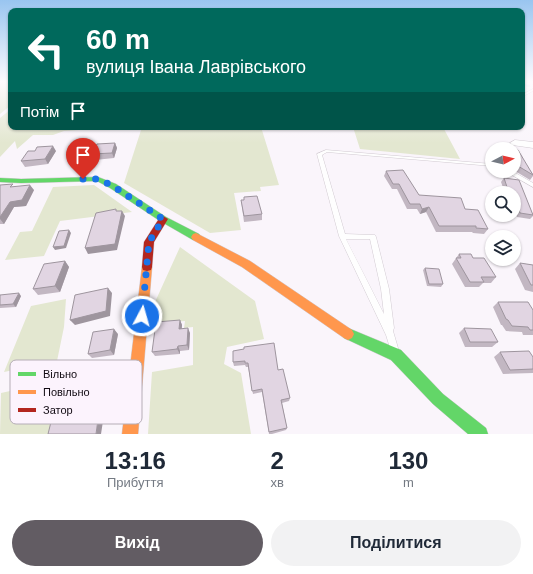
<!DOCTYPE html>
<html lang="uk">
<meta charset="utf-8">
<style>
:root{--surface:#fff;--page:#f2f2f3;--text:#1f2937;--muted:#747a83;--accent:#625c63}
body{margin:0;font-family:Arial,sans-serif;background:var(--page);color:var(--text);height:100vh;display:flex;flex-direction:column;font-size:15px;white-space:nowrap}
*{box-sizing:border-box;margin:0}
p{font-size:13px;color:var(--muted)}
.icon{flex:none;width:22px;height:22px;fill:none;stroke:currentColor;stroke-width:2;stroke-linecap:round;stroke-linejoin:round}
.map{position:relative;height:434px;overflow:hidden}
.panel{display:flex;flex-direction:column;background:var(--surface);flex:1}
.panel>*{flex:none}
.top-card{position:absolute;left:8px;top:8px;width:517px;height:122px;border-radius:8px;box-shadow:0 1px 3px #0004;background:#00695c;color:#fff;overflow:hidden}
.needle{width:26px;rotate:83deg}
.tools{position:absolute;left:485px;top:142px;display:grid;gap:8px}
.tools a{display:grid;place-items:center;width:36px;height:36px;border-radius:50%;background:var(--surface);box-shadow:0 1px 3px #0004;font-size:20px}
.pin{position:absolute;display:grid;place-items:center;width:34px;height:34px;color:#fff;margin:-41px -17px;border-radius:50% 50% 50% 0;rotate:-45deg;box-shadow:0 0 4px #0007}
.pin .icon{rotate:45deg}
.me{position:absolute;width:44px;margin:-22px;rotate:6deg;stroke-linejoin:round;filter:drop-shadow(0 0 3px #0008)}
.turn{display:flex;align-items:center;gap:14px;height:84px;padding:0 12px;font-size:18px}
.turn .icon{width:52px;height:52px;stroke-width:2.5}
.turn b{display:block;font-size:28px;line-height:34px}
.then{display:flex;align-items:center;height:38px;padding:0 12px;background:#0003;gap:8px;font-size:15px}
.eta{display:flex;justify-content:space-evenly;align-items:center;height:68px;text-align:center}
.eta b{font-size:24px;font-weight:700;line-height:28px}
.button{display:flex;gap:8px;margin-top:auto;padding:8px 12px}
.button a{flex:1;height:46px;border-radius:24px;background:var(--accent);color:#fff;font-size:16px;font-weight:700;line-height:46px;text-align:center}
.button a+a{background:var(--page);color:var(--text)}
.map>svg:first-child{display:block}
.green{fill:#e3e7d0}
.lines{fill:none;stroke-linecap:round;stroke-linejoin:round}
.stream{stroke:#c2dffc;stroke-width:2}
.lane-casing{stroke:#d2cbd2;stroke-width:1}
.street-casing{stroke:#d2cbd2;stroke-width:1}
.fast-casing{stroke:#d2cbd2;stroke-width:1}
.slow-casing{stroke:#d2cbd2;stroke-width:1}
.jam-casing{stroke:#d2cbd2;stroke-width:1}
.lane{fill:#fefefe;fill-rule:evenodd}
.street{fill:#fefefe;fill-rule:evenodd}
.fast{fill:#63d668;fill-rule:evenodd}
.slow{fill:#ff974d;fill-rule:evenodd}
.jam{fill:#b3261e;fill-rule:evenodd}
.wall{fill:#c2b7c2}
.shaded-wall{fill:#9e959e}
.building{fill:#e1d5e2;stroke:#9e959e}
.route{stroke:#1a73e8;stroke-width:7;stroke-dasharray:0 12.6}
.key{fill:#fcf3fd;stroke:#b5adb6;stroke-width:1}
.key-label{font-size:11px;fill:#100911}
</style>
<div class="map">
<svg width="533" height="434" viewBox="0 0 533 434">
<rect width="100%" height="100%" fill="#faf5fb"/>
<path class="green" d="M0,82H11V105L0,114Z
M11,109V127H123L64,131L53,135H33L17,149L15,141L0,157V118Z
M142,127H261L279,185L260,187L261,191L234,193L241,230L210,233L124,183Z
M353,127H431L444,129L460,159L360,149Z
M94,185L132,212L60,221L44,256L5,260L20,232L32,231L53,187Z
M180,247L255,301L264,339L227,347L224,364L241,373L251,434H148L152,372L193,365V327L184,328L185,321L153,324L155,302Z
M66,299L64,327L57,361L4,372L31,306Z
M114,377L112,396L55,410L49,434H0L1,393L60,380V390Z"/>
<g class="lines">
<path class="stream" d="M522,84L529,86"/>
<g class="lane-casing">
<path id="lane" d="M533,89V91L522,97V95Z
M326,150L492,164V166L327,152L322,155L345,234L373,235H375L376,237L389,289L394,328L393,331L398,348L397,351L394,352L391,351L386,335L339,236L317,154ZM346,239H370L381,289L384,314Z
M505,171H512L533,183V187Z"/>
</g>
<g class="street-casing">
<path id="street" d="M515,140L533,142V148L512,145L510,143Z"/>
</g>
<g class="fast-casing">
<path id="fast" d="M98,177L116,184L166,217L199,234L201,237L199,240H193L160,221L110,188L97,181L21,183L0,182V178L21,179Z
M348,328L401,350L443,394L486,428L488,434H468L433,404L391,360L344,338L342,334L344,330Z"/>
</g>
<g class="slow-casing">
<path id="slow" d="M196,233L250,261L352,330L354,334L352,338L348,340L344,338L242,267L193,240L191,237L193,234Z
M147,263L151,264L152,267L138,434H122L142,267L143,264Z"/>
</g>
<g class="jam-casing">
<path id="jam" d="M163,216L168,219L154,242L152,267L151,270L147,271L143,270L142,267L144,242L160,217Z"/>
</g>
<use href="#lane" class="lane"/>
<use href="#street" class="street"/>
<use href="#fast" class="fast"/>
<use href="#slow" class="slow"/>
<use href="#jam" class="jam"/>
</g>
<path class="wall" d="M115,143L117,148L114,158L95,160L92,154Z
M514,149L533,174V176L530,180L515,171L514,169Z
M56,151L48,164L25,167L21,161Z
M386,171L419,195L465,209L488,229L484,234L473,233L472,232H436L426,212L420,214L417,209H407L397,189H392L384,176Z
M504,178L533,214V216L530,219L517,217L514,211V193H505L501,182Z
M0,185L14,187L34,190L26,206L14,207L4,224H0Z
M241,200L262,214V220L244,222Z
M459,254L473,258L496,277L491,283H483L479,287H465L452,264Z
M65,261L69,267L60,292L38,295L33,289Z
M520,263L533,265V292L525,290L515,269Z
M425,268L443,284L441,287L427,286L423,270Z
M0,295L21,296L16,307L0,308Z
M498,302L533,310V335H523L522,332L506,331L502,325H501L493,307Z
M180,320L182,325V329L190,333L189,350L180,351V354L155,356L152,352Z
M464,328L498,342L492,347H465L459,333Z
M118,334L114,355L92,358L88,354Z
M233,351L278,370L290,398L289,401L282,403L287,428L286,430L272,434H269L262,392L253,394L248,367H246L245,365L234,366L233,362Z
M500,352L533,357V373L503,374L494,357Z"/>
<path class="shaded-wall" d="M115,143L117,148L114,158L112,153Z
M53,146L56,151L48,164L45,159Z
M30,185L34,190L26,206L14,207L4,224L0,219V217L10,202Z
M429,207L426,212L420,214L422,209Z
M122,211L125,216L117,250L88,254L85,248Z
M69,230L71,233L66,248L55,250L53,247Z
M65,261L69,267L60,292L55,286Z
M108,288L112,293L110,316L75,325L70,320Z
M19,293L21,296L16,307L13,304Z
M180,320L182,325L181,334L179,329Z
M188,328L190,333L189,350L187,345Z
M114,329L118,334L114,355L110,350Z
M178,346L180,351V354L177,349Z
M100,405L105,408L101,434H96Z"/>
<path class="building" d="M115,143L112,153L92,154L97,144Z
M53,146L45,159L21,161L28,151H35L37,147Z
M498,147L512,149H499Z
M514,149L518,150L533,175L518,166L514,160Z
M403,170L419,195L461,198L465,209L478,210L488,229L476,228V226H439L429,207L422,209L420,204H410L399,184H393L386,171Z
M504,178L519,180L533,215L520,213L518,207L514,206V193H509Z
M13,184L10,187L30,185L22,200L10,202L0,217V185Z
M257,196L262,214L244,216L241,200H244V197Z
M116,209V211H122L115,244L85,248L96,213Z
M69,230L64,246L53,247L59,231Z
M459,254H471L473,258H484L496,277H481L484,282H470L456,258H461Z
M65,261L55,286L33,289L44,264Z
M520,263L533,265V285H531Z
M425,268L439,269L443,284H429Z
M108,288L106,311L70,320L75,295Z
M19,293L13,304L0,305V295Z
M498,302H528L533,310V330H530L528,327L512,326L508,320L506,319Z
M180,320L179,329L188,328L187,345L178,346L177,349L152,352L156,322Z
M464,328L491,329L498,342H470Z
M114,329L110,350L88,354L93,332Z
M274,343L278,370L283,369L290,398L281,400L287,428L269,432L262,389L252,391L248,363H245V361L233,362V351L244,349V347Z
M529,351L533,357V369L510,370L500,352Z
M100,405L96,434H48L53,414Z"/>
<linearGradient id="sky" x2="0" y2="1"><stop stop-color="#99c5f0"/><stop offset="0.57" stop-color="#fdfafd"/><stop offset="1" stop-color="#fdfafd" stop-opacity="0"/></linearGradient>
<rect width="533" height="143" fill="url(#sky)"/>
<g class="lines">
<path class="route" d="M83,179H98L113,186L163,219L149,242L142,316"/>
</g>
<rect x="10" y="360" width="132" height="64" rx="6" class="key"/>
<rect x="18" y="372" width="18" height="4" fill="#63d668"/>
<rect x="18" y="390" width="18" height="4" fill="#ff974d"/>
<rect x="18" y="408" width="18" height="4" fill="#b3261e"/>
<g class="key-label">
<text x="43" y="378">Вільно</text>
<text x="43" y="396">Повільно</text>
<text x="43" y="414">Затор</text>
</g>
</svg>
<div class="tools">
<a><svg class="needle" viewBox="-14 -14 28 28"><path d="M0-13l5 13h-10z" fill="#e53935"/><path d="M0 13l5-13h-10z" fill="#747a83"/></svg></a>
<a><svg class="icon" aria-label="search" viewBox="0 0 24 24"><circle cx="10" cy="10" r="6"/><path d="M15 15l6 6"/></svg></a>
<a><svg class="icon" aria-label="layers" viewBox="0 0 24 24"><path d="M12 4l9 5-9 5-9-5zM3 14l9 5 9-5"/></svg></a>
</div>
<div class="pin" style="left:83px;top:179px;background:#d93025"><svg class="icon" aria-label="arrive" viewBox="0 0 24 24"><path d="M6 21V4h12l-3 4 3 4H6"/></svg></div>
<svg class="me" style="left:142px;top:316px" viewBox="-20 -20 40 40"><circle r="17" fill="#1a73e8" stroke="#fff" stroke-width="3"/><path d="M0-11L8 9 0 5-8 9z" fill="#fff"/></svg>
<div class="top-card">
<div class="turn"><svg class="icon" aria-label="left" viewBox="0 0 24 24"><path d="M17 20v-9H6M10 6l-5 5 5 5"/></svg><div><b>60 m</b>вулиця Івана Лаврівського</div></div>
<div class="then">Потім<svg class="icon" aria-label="arrive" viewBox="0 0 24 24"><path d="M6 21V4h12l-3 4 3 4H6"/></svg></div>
</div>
</div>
<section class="panel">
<div class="eta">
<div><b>13:16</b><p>Прибуття</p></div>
<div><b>2</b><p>хв</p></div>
<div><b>130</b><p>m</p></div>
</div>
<div class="button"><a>Вихід</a><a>Поділитися</a></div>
</section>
